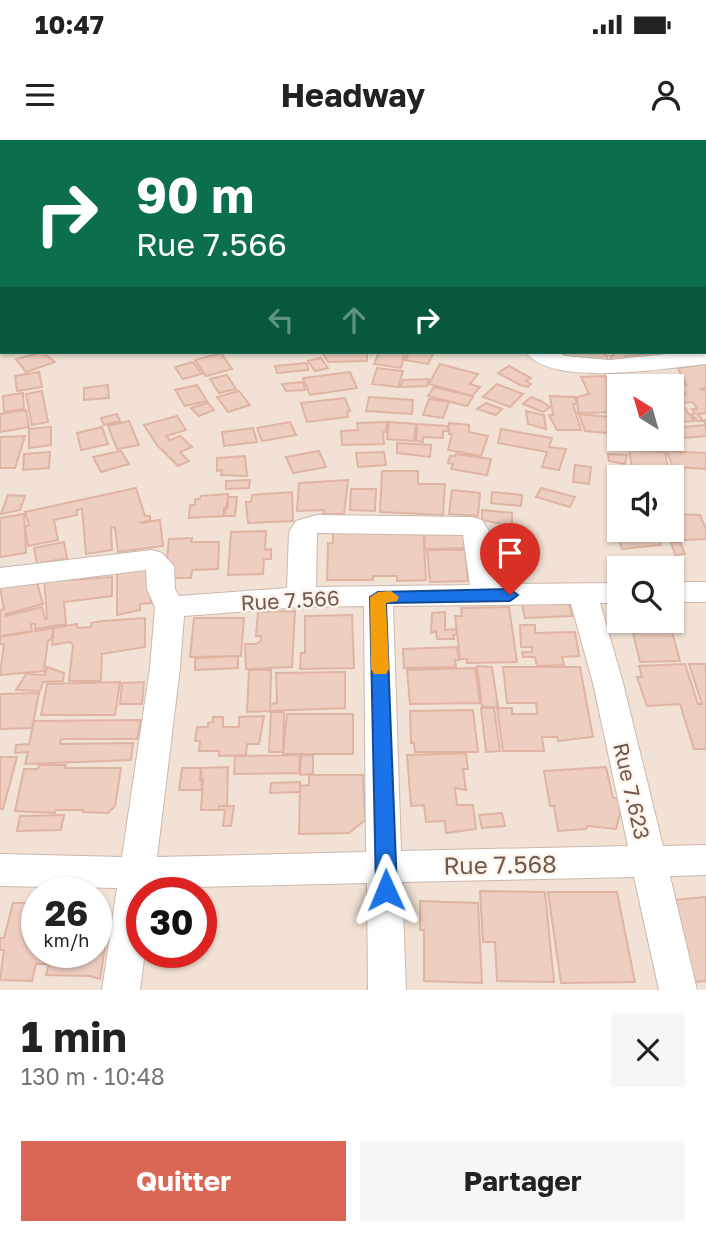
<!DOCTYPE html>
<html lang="fr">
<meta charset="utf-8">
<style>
:root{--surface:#fff;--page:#f6f6f6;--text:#222;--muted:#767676;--accent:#da6755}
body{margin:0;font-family:"Golos Text",sans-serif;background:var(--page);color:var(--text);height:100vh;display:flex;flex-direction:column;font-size:26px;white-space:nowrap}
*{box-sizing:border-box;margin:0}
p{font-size:23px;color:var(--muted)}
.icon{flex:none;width:38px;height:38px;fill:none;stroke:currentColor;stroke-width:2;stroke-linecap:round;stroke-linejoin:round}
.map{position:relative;height:850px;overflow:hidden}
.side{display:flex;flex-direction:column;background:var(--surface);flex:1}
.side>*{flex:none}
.banner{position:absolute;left:0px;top:0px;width:707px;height:214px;box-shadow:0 2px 5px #0004;background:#0b6e4f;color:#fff;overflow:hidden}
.needle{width:46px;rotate:323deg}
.tools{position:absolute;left:607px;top:234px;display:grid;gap:14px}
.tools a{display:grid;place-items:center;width:77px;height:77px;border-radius:0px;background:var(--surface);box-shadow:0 2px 5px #0004;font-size:35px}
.speed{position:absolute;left:21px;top:737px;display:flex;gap:14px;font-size:35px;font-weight:700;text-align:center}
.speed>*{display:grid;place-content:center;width:91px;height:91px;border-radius:50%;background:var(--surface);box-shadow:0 2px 5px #0004;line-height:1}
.speed small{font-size:18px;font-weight:400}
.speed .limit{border:10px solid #d22;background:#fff;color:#111}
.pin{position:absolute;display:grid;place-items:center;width:60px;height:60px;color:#fff;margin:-72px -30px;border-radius:50% 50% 50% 0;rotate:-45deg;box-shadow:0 0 7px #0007}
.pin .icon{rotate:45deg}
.me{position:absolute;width:77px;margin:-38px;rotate:359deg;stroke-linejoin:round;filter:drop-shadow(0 0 5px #0008)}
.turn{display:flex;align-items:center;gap:24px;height:147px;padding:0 21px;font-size:32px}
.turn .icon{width:91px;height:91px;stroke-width:2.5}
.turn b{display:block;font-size:49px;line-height:60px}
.lanes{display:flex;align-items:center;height:66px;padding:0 21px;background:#0003;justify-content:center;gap:35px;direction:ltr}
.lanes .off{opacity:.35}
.round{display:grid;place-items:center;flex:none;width:74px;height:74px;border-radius:0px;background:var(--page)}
.headline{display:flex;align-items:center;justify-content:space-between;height:119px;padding:0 21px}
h1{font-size:42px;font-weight:700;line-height:52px}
.primary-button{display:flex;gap:14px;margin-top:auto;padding:14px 21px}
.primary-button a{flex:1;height:80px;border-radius:0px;background:var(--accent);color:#fff;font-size:28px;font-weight:700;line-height:80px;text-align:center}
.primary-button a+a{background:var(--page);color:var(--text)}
.status{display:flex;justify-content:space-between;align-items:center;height:49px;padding:0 35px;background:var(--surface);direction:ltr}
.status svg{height:19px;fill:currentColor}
header{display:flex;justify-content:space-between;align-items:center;height:91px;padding:0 21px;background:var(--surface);font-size:32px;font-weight:700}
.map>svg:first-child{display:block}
.residential{fill:#f1e2d5;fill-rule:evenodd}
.building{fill:#eecec0;stroke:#dfb4a2;stroke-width:2}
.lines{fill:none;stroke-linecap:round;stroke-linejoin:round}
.minor-casing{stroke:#cbb8ad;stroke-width:2}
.minor{fill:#fff;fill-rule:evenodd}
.route{fill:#1a73e8;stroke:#114b97;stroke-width:2}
.slow{fill:#f59e0b}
.labels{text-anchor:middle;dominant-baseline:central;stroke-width:5;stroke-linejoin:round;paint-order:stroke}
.street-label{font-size:21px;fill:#72574d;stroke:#fdf5ec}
.near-street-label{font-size:24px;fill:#72574d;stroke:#fdf5ec}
</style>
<div class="status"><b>10:47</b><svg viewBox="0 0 49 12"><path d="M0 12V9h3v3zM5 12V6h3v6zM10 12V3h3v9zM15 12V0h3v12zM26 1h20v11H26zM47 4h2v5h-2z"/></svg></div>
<header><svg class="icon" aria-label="menu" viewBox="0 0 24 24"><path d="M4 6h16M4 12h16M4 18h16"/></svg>Headway<svg class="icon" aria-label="person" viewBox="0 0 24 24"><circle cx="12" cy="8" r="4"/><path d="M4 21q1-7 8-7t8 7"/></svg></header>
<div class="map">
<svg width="706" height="850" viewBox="0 0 706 850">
<rect width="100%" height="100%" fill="#faf1e6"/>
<path class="residential" d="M0,0H706V850H0ZM2,2H705V212H2ZM620,247H672V299H620ZM620,338H672V390H620ZM620,429H672V481H620ZM37,752H96V812H37ZM142,752H201V812H142Z"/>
<path class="building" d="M42,212L55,222L26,232L16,219Z
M322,212H367V221L328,222Z
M379,212H405L401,228L374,224Z
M409,212H434L428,224L405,220Z
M565,212H605L609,223L567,221Z
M612,212H669L625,216L628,222L613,223L610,216H614Z
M221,213L232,229L206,236L195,220Z
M321,218L328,228L315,231L308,221Z
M193,222L202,234L183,239L175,227Z
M307,223L308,230L277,233L275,226Z
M440,224L478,234L470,244L480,247L472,256L429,244Z
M706,224V248L699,249L706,250V273L698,274L703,281H697L691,274L695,273L692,269H697L693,262L672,264V247H659L677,245L686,256L680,246L686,245L678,228Z
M509,226L531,238L526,241L531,244L528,247L520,245L498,233Z
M377,228L403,231L398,247L372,244Z
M39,232L42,247L17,251L15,236Z
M350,232L357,248L310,255L303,238Z
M227,235L236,249L219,253L210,239Z
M605,236L619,255L620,272L578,273L577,257L589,254L581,237Z
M429,239L427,246L400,247L403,240Z
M303,242L305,250L286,251L282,244Z
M497,244L523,254L510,267L483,257Z
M108,245L109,258L84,260V248Z
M197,245L207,261L185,266L175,250Z
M434,247L472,256L473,257L467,266L428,256Z
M42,251L48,282L32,285L26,254Z
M239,251L250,265L228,272L217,257Z
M23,253L24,269L4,272L3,256Z
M550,256L575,257L577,264H573L581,290H557L549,275H553Z
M369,257L413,260L412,274L366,271Z
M531,257L541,261L550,267L543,272L523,264Z
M345,258L350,271L347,272L348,277L307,282L301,263Z
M429,259L449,262L443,278L423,275Z
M208,263L214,270L199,276L191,268Z
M486,263L502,269L496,275L477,269Z
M682,264L694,281L672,283V265Z
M26,270L29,287L0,292V274Z
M526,271L544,275L546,289L528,284Z
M117,274L120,281L104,285L101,278Z
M579,274L620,278V294L585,291Z
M177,276L186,290L166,296L170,300L180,296L192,307L180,312L189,321L178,326L157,305L144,285Z
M703,280H706V296L673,299L672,284H682L684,287L706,285Z
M129,281L139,305L117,309L108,286Z
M290,282L296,295L262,301L257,288Z
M387,282L386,292H383L384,304L342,305L341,291L358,290L357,283Z
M389,282L416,284L414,301L387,299Z
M449,283L469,285V292L488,296L481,316L448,310L452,294H449Z
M417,284L447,286L448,291H443V298L423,297V302L416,301Z
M51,287V305L29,308V289Z
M102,287L108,304L81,310L77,293Z
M253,288L257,302L224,306L222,292Z
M501,289L552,298L549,307L566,309L559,330L542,327L547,312L498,303Z
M25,296L15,328H0V297Z
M397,303L431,305L430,317L397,313Z
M629,310L665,312L668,328H661V332L651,333L650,328L632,327Z
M121,311L129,324L101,332L93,317Z
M319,311L326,327L293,333L286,317Z
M667,311L706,313V329L673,327Z
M50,312L49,328L23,330L24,314Z
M384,312L386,325L358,327L356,313Z
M456,314L491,319L487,335L451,329L453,324L448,323L450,316H455Z
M608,314L627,315L625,324L609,321Z
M245,316L247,336L221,335L222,330L217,331V318Z
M575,325L591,327L589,344L573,342Z
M382,331H418V344H445L443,375L380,372Z
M250,340L249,348L226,349V341Z
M348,340L344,374H323L324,370L297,371L299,343Z
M136,348L145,376H150V380L140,383L160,380L163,406L118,412L115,387L111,388L112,410L86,414L82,369L77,370V375L54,380L58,400L28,406L25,387L29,385L25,372Z
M541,348L575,357L570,367L536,357Z
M351,349H376L375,371L350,370Z
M452,350L480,353L478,376L449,374Z
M292,352L293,381L248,383L246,362H251L252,355Z
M492,352L522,355L521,366L491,363Z
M228,354V368H224V376L189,378L190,365H195V359H200L201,356Z
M8,355L25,356L20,370L1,374Z
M228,357H237L235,376H224Z
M482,370L512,373V386L482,380Z
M24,374L26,413L0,417V378Z
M672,374L700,375L706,389V399L665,401L662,390H672Z
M612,380H620V390H656L661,405L622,409Z
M333,387H423L426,440L397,441V436H373V440H327L328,403H333Z
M424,390H470L472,408L425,409Z
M266,391L265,410L271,409V419H264L263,434L228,435L231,392Z
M192,398L191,402H219L218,429L192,430L191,438H165L169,399Z
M64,402L67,418L37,424L34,408Z
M671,402H680L685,414L675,415Z
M427,410H465L468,441L430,442Z
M154,427L150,444L151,463L140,464V470L117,475V430Z
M71,432L72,440L112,437V456L64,462L66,484L35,489V484H31L32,491L0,496V470L4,469L0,448L36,439L43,464L6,474V476L42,467L45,479L47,478L44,437Z
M568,459L572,476L525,478L521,460Z
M509,467L517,522L467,523V519H460L455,476H462L461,468Z
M295,471L292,527L246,529L245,504H256L261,501V496H256L258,472Z
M445,472V490L456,489L457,495H453L454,499H437L436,491L431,493L432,473Z
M352,475L354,528L300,529L301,513H305V476Z
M145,478V507L102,514L101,541H69L73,505L70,502L52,505L54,488L77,484V488L91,487V483L102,481Z
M194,478H244L241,516L190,517Z
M645,481H669L680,521L640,522L631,484H646Z
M520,485H535V493L575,492L579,516L562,517L564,525L537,526L535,517H523L522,512H532V507H521Z
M54,488L51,500H48L44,531L0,535L4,504H0V497Z
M457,507L459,520H455L456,527L404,528L403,509Z
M238,516V528L195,530V518Z
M685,524L698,564H702L689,524H706V609H694L680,564L647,566L637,537H642L639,526Z
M477,526L492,527L498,567H482Z
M47,527L64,533L63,541L43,542L40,551L16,550L26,534L45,535Z
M503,527H580L593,597L558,601L557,597H542L544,611H503L497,568H512V574H537L536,563H507Z
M475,528L480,563L410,564L407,530Z
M249,530H271L270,571L247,572Z
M345,532V568L270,571V564L277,563L276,533Z
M120,542L115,575H41L47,544Z
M144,542L142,564H120L122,543Z
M39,553L32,588L0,589V554Z
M481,568H494L500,611L486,612Z
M473,570L478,612H415L414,603H411L410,571Z
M271,572H284L283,612H269Z
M287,574H353V614H283Z
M264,576L259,604H247L246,615L219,616V611H199L200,601H195L197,587H208V583L213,582V577H223V587H239V577Z
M141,580L137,599H61L60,604L133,603L131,620L25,624L28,612L15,613L16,605L29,604L34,581Z
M466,613L468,629H463L466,650L455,648L457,665H473L476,689L446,693L445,681L426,682L424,665L411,666L407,615Z
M300,615L299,633L234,634L235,616Z
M313,615V634L300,635L301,616Z
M0,617H17L3,669H0Z
M39,625H66L65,628H121L115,666L108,673L83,672V670H56L55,673L15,671L24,629H38Z
M228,627L227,666H219V670H201L203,639L200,640L201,628Z
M606,627L613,658H619L620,674L616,689L587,686L586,689L558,691L554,666H550L544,631Z
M182,628H201L202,650H179Z
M309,635H363L365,680L349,693L299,694L300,646L309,645Z
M300,642V652L270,653L271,643Z
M219,666H234L231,686H223L225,670H219Z
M502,673L505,686L482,688L479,675Z
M64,675L61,690L17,691L20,676Z
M480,751L545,752L554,842L497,841L495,802H483Z
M548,752H617L635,842L561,843Z
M706,757V841L693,842L674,760Z
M420,761L478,763L482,843L424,841V790H420Z
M13,763H37V812H96V807H105L100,839L90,836L46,835L49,824H36L32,841L0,840L4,810H0V798H4Z"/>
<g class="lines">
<g class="minor-casing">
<path id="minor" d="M660,0H680L682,2H661Z
M705,9H706V20H705Z
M705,65H706V77H705Z
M706,210V224C668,228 550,248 526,212H555L566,216L609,220Z
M317,375L472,377L482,380L490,393L499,444L620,443V463H600L623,543L663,706L706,705V735L670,736L697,850H659L634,737L402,742L406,850H368L367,743L153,748L152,752H142V812H145L140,850H102L117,748L0,746V714L122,717L150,528L155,467L147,449L146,430L0,448V428L152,410L162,413L174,426L175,449L179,456L287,448L289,392L296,381ZM317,393L463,395L470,445L316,447ZM571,464L593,543L628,706L401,711L393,466ZM364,466L366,712L157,717L180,528L184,476L301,467Z
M672,442H706V462H672Z"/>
</g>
<use href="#minor" class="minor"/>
</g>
<path class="route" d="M510,449L518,455L510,461L386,463L397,750L394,757L386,760L379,757L376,750L370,457L378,452Z"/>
<path class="slow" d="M391,451L399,457L397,461L386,463L389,529L386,534H374L371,529L370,457L378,452Z"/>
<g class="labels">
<g class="street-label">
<text transform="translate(290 460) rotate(-3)">Rue 7.566</text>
<text transform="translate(632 651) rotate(77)">Rue 7.623</text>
</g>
<g class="near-street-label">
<text transform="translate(500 724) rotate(-1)">Rue 7.568</text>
</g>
</g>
</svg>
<div class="tools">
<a><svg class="needle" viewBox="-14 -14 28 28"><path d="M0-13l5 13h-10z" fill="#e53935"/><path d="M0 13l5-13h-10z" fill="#767676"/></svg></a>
<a><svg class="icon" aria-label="sound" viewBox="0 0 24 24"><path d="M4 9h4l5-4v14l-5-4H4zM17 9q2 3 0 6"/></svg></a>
<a><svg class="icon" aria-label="search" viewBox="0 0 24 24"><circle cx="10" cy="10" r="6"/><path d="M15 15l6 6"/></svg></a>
</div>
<div class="speed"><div>26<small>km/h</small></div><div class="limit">30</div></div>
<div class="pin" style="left:510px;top:455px;background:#d93025"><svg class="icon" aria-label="arrive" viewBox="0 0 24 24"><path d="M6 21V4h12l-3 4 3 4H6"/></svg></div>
<svg class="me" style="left:386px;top:750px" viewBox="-20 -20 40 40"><path d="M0-17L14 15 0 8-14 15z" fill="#1a73e8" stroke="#fff" stroke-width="4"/></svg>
<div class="banner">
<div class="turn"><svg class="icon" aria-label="right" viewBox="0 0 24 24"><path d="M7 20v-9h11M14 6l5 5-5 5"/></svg><div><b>90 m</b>Rue 7.566</div></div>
<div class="lanes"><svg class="icon off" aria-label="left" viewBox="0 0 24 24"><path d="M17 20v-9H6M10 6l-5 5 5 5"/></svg><svg class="icon off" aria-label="ahead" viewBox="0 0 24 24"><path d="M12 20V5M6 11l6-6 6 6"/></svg><svg class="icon" aria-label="right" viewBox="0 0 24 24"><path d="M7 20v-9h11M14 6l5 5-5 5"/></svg></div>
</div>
</div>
<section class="side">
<div class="headline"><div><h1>1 min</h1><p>130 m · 10:48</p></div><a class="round"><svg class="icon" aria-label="close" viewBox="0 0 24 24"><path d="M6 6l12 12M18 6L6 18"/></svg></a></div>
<div class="primary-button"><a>Quitter</a><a>Partager</a></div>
</section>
